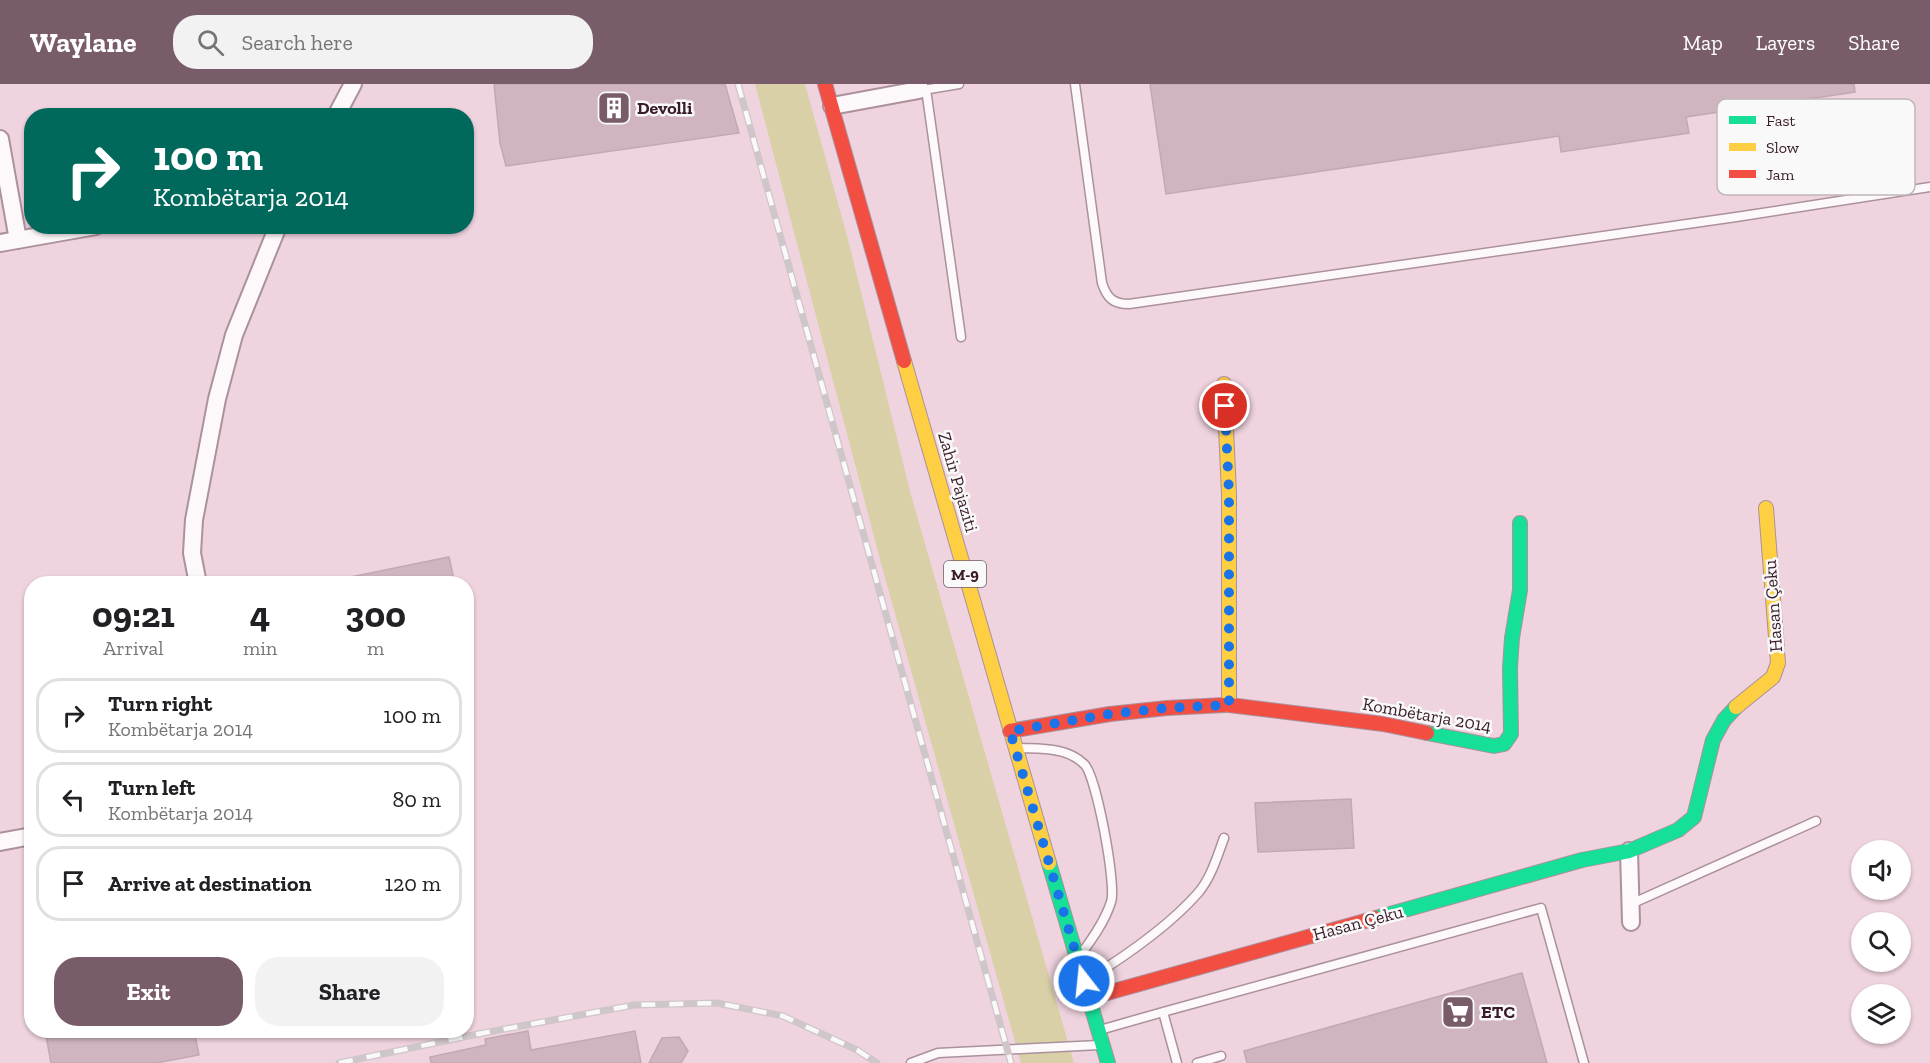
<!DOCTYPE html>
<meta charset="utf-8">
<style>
:root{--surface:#fff;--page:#f2f2f2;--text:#202124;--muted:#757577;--line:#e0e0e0;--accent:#795c69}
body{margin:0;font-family:"Zilla Slab",serif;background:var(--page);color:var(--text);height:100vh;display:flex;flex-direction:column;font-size:22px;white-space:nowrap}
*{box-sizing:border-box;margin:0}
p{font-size:20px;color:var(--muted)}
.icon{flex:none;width:33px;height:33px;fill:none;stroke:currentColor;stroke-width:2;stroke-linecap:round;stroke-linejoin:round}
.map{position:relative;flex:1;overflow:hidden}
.details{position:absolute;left:24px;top:492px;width:450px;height:462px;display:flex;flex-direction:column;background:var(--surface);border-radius:24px;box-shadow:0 2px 4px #0004}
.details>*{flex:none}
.top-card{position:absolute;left:24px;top:24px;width:450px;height:126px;border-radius:24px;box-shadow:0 2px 4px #0004;background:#00695c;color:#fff;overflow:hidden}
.controls{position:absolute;left:1851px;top:756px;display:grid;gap:12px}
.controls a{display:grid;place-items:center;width:60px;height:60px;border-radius:50%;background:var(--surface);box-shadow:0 2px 4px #0004;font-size:30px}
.pin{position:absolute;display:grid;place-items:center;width:51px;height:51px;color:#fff;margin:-26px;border:3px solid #fff;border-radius:50%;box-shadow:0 2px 6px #0007}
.me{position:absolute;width:66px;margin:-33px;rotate:344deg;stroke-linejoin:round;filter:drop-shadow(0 0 4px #0008)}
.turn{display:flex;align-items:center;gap:21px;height:126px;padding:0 30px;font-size:27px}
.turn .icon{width:78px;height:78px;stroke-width:2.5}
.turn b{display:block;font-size:42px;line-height:51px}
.eta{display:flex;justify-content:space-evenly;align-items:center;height:102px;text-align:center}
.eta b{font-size:36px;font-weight:800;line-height:42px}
.action{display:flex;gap:12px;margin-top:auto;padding:12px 30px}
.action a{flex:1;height:69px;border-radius:24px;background:var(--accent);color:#fff;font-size:24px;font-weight:800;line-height:69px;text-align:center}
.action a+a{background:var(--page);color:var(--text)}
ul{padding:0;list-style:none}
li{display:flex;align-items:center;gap:18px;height:75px;margin:0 12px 9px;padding:0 18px;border:3px solid var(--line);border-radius:24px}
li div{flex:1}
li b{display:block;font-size:22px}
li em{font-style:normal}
header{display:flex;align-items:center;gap:36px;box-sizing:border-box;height:84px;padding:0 30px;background:var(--accent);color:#fff}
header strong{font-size:28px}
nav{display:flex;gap:33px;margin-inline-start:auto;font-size:21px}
.search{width:420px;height:54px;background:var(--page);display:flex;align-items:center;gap:15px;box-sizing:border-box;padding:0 21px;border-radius:24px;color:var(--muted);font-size:22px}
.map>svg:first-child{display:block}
.green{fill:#dad0a8}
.building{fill:#d0b5c1;stroke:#c3a8b4;stroke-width:1.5}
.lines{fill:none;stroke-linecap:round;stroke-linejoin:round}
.lane-casing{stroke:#ab919d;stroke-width:11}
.street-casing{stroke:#ab919d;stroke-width:20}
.fast-casing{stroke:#ab919d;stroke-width:16}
.slow-casing{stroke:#ab919d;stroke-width:16}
.jam-casing{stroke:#ab919d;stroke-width:16}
.lane{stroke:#fdf8fa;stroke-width:8}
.street{stroke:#fdf8fa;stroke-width:16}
.fast{stroke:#16e098;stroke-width:14}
.slow{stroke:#ffcf43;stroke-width:14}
.jam{stroke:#f24e42;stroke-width:14}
.rail-casing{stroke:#cfc6ca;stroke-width:7}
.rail{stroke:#f9f9f9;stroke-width:4.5;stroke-dasharray:14;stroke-linecap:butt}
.route{stroke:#1a73e8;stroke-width:10;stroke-dasharray:0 18}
.labels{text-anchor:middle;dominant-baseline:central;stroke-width:5;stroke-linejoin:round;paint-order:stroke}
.shield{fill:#f9f9f9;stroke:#735e68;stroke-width:1.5}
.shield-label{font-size:16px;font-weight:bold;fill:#3a1c2a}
.poi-label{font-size:18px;font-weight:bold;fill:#3a1c2a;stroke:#f9f9f9;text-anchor:start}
.street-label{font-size:18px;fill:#3a1c2a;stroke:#f9f9f9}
.key{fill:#f9f9f9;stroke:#c0b7bb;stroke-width:1.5}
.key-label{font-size:16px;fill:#3a1c2a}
</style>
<header>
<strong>Waylane</strong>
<div class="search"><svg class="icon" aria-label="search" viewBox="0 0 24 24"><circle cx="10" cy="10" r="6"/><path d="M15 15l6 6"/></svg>Search here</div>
<nav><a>Map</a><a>Layers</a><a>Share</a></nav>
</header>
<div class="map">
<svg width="1930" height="979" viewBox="0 0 1930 979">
<rect width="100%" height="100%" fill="#efd3df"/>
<path class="green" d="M755,0H805L849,159L911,411L1074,979H1021L882,483Z"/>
<path class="building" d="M494,0H725L739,49L506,82L500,59Z
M1150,0H1854L1855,8L1686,33L1689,49L1561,68L1559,52L1166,110Z
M449,473L455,500H350V493Z
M1351,715L1354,764L1258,768L1255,719Z
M1522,889L1547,979H1247L1244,967Z
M45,946H194L199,971L156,979H51Z
M528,947L531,966L635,947L641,979H431L430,973L486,961L485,955Z
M679,953L688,967L681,979H649L662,954Z"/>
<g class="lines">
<g class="lane-casing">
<path id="lane" d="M1075,0L1102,199C1107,214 1113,220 1129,220L1736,133L1930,103
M926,5L961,253
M923,6L959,0
M1019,664C1041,665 1067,663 1084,680C1096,690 1117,802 1111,818C1105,837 1093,854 1081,870
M1631,820L1816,737
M1087,896C1124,873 1170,841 1198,809C1211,794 1217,773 1224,754
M1100,946L1163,928
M911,979L938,969L1099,961
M1177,979L1163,928L1541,824L1584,979
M1197,979L1221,972"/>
</g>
<g class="street-casing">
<path id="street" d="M832,22L919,6V0
M336,32L353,0
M0,55L18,156
M0,159L96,142
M198,500L192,469L194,436L217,315L234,251L278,142
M0,758L32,752
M1629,767L1631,838"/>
</g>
<g class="fast-casing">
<path id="fast" d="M1427,649L1494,662L1504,660L1511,650L1510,584L1512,554L1520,506V439
M1049,779L1108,979
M1376,834L1582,776L1629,767L1678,746L1694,733L1713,656L1724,636L1736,623"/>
</g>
<g class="slow-casing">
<path id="slow" d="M904,277L1049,779
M1224,621H1229V410L1224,300
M1736,623L1773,593L1778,579L1766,424"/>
</g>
<g class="jam-casing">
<path id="jam" d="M825,0L904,277
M1229,621L1383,640L1427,649
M1010,647L1110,630L1167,624L1224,621
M1089,914L1376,834"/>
</g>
<use href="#lane" class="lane"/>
<use href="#street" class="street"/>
<use href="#fast" class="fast"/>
<use href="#slow" class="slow"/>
<use href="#jam" class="jam"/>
<g class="rail-casing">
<path id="rail" d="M738,0L1011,979
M339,979L478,950L634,921L717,919L783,932L857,966L877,979"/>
</g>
<use href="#rail" class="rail"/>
</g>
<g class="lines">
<path class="route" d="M1084,897L1010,647L1110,630L1167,624L1229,621V410L1225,322"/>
</g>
<defs>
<g id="building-square" transform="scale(1.725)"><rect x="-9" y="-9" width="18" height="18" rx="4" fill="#795c69" stroke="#f9f9f9"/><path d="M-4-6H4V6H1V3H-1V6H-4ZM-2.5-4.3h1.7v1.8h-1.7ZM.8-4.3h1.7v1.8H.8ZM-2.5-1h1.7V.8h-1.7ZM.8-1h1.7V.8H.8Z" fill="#fff"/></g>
<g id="supermarket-square" transform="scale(1.725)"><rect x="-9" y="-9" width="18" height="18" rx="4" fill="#795c69" stroke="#f9f9f9"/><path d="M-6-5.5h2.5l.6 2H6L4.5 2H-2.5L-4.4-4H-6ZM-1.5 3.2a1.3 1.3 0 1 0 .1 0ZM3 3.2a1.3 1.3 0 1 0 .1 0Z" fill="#fff"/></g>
</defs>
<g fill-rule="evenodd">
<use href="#building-square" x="614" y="24"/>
<use href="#supermarket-square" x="1458" y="928"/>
</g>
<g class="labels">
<rect class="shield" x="944" y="477" width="42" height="26" rx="4.5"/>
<g class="shield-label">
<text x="965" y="490">M-9</text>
</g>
<g class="poi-label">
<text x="637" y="24">Devolli</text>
<text x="1481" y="928">ETC</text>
</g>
<g class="street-label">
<text transform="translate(958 398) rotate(74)">Zahir Pajaziti</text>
<text transform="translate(1773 522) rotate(-94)">Hasan Çeku</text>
<text transform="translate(1427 631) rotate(10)">Kombëtarja 2014</text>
<text transform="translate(1358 839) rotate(-15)">Hasan Çeku</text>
</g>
</g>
<rect x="1717" y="15" width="198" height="96" rx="9" class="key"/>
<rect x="1729" y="32" width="27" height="8" fill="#16e098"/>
<rect x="1729" y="59" width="27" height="8" fill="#ffcf43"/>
<rect x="1729" y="86" width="27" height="8" fill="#f24e42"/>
<g class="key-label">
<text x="1766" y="42">Fast</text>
<text x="1766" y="69">Slow</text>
<text x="1766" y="96">Jam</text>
</g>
</svg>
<div class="controls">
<a><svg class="icon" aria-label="sound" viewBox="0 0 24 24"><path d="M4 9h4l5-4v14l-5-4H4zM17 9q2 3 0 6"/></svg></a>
<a><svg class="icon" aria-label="search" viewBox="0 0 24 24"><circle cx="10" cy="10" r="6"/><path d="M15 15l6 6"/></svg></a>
<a><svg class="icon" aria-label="layers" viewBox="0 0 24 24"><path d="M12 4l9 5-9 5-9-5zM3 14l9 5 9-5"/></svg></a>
</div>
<div class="pin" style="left:1225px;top:322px;background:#d93025"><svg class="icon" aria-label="arrive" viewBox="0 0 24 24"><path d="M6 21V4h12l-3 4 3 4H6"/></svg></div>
<svg class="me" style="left:1084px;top:897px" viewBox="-20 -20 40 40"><circle r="17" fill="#1a73e8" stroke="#fff" stroke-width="3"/><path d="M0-11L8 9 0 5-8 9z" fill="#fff"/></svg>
<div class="top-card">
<div class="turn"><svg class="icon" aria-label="right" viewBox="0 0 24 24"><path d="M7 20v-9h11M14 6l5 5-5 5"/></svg><div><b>100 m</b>Kombëtarja 2014</div></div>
</div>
<section class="details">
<div class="eta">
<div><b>09:21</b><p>Arrival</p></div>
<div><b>4</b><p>min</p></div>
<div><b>300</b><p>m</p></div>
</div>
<ul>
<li><svg class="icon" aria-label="right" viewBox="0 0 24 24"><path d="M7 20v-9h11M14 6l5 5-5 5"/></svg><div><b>Turn right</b><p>Kombëtarja 2014</p></div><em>100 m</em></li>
<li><svg class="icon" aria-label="left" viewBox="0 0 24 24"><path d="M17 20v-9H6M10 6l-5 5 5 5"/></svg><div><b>Turn left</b><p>Kombëtarja 2014</p></div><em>80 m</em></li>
<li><svg class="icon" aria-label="arrive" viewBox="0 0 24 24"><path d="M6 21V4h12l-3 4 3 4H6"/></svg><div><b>Arrive at destination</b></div><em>120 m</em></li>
</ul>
<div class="action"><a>Exit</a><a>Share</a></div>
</section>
</div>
